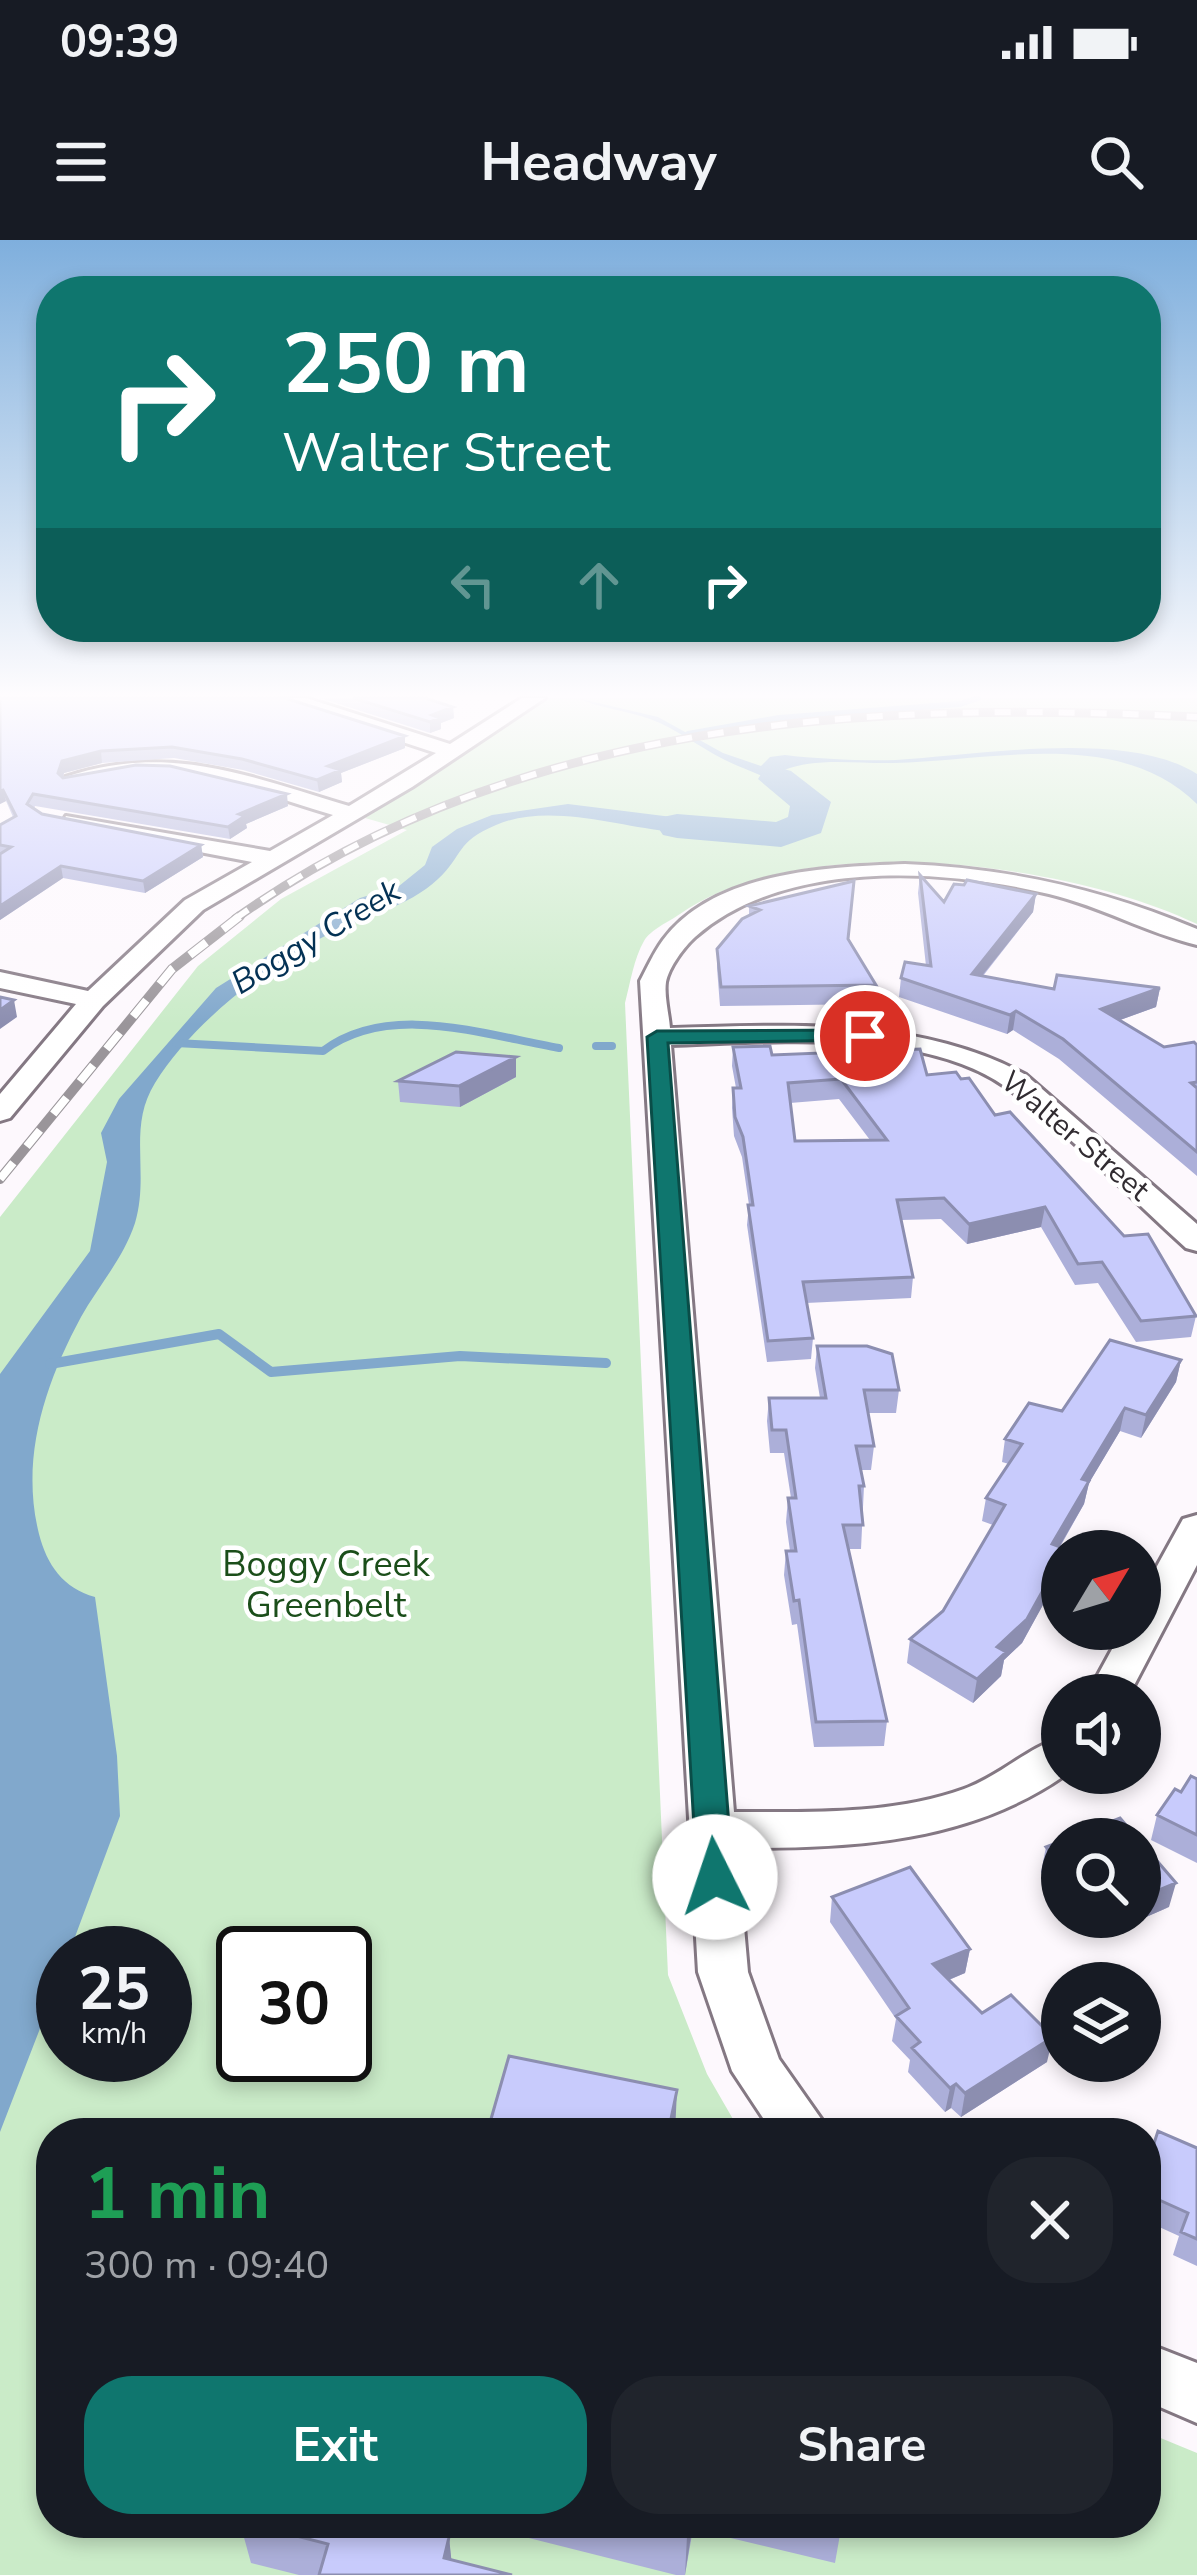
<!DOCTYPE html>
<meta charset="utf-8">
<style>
:root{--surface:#171b24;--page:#20242c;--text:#f1f3f6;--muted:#9ea1a6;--accent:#0f766e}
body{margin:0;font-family:"Nunito Sans",sans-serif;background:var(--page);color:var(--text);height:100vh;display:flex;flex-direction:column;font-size:45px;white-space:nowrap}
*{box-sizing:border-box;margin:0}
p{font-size:39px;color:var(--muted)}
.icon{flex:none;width:66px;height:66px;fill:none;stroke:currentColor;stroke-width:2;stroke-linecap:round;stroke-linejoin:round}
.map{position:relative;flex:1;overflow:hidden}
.sheet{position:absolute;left:36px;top:1878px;width:1125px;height:420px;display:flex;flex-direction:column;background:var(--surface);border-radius:48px;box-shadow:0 6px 18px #0003}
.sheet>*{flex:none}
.top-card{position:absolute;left:36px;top:36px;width:1125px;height:366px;border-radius:48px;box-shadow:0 6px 18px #0003;background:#0f766e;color:#fff;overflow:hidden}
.needle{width:78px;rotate:52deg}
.controls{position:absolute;left:1041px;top:1290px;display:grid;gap:24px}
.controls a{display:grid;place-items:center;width:120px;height:120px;border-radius:50%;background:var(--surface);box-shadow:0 6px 18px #0003;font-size:60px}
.speed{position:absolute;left:36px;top:1686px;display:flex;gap:24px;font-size:60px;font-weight:700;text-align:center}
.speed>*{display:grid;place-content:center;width:156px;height:156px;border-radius:50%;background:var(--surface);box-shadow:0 6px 18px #0003;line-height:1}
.speed small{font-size:30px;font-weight:400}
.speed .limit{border:6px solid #111;border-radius:18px;background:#fff;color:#111}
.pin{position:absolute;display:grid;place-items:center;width:102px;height:102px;color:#fff;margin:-51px;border:6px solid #fff;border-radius:50%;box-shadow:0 3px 12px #0007}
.me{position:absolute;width:132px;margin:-66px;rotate:356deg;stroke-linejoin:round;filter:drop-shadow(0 0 9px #0008)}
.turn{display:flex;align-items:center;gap:42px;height:252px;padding:0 48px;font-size:54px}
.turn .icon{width:156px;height:156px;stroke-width:2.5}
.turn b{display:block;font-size:84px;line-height:102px}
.lanes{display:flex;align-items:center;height:114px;padding:0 48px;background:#0003;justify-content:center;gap:60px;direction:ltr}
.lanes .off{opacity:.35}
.round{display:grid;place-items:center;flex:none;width:126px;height:126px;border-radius:48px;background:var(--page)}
.head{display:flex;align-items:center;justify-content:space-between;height:204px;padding:0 48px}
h1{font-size:72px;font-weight:700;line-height:90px;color:#1e9e55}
.cta{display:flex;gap:24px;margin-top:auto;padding:24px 48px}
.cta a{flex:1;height:138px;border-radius:48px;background:var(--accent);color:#fff;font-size:48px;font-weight:700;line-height:138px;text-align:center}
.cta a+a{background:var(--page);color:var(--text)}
.status{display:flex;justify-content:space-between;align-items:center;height:84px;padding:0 60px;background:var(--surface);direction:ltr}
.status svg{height:33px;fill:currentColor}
header{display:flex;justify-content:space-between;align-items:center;height:156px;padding:0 48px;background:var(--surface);font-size:54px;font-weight:700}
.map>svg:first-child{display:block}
.green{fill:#caebc8;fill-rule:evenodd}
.water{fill:#81a8cc}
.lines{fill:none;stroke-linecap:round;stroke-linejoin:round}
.stream-far2{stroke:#81a8cc;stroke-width:6}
.stream-far1{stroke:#81a8cc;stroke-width:8}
.stream{stroke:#81a8cc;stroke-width:10}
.river{fill:#81a8cc;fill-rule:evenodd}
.street-casing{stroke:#847883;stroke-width:6}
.street{fill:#fff;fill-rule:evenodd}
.rail-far1-casing{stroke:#9a959a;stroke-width:9}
.rail-casing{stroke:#9a959a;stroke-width:10}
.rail-far1{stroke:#fff;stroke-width:6;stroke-dasharray:16;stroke-linecap:butt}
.rail{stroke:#fff;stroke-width:8;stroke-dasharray:21;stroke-linecap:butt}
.wall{fill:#acafd9;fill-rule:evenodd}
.shaded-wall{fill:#8c8eb0}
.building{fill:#c8cbfc;stroke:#8c8eb0;stroke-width:3;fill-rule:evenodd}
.route{fill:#0f766e;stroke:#0a4d48;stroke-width:3}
.labels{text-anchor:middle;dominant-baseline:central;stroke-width:9;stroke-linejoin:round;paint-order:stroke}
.far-street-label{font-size:30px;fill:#312c31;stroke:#fff}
.far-water-label{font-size:33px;font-style:italic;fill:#033154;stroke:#fff}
.park-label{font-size:36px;fill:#1b4e1a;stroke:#fff}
</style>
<div class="status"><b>09:39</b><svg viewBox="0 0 49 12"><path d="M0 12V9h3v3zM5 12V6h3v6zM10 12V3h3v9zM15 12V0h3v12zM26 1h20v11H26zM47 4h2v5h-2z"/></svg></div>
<header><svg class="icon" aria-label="menu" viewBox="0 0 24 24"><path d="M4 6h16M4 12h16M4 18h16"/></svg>Headway<svg class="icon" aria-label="search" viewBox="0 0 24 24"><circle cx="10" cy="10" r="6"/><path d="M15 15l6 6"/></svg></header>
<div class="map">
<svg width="1197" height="2335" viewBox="0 0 1197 2335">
<rect width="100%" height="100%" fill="#fdf8fd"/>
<path class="green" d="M548,458H1197V684C1068,622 804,588 680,674C670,681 650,690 644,701C634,718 630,744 625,763L668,1735L707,1834L741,1893H51V2283H1146V2192L1197,2213V2335H0V977L198,726L281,659L407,590L365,578ZM63,1713H165V1815H63ZM243,1713H345V1815H243Z"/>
<path class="water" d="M577,458L658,477L723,513L761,526L770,517L785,515C816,519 864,521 896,520C978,515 1127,489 1197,534V564C1119,487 992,521 894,523C856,524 819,517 784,530L820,560L824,573L812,589L793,594C751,594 708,595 666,591C613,585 547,563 496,585C455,602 464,615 438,639C409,667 360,678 325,696C265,726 190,786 155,843C127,888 150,933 135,983C123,1019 99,1045 81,1077C45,1144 20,1218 39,1294C47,1325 63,1348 95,1357L117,1516L120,1576L69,1713H63V1729L0,1892V1134L90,1011L107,922L101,893L119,859L216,748L360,658L399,646L425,625L432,607L457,589L492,575L568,564L720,583L766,585L803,580L806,567C789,542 751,533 725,520C699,507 677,489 650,479C625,470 602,469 577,458Z"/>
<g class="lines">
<path class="stream-far2" d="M688,494L779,478L960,464L978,458"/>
<path class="stream-far1" d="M176,803L323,811C389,761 484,795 559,808
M596,806H612"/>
<path class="stream" d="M50,1124L219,1094L271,1132L460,1116L606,1123"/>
<path class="river" d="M777,527L791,531L831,562L821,593L781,607L677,598L663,595L657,586L663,577L677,574L776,582L788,577L790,566L758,539L763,531Z"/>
<g class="street-casing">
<path id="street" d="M282,458H306L450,504L522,458H545L412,547L203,670L103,766L10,878L0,881V854L76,764L0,748V732L88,751L185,660L252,622L74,588L63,581L66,576L270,611L333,575C272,557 213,533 148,532C120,531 91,549 65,545V537C169,502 248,536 349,566L436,513L284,463Z
M905,624C1008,628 1102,649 1197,689V705C1147,693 1100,666 1049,654C941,628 784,619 695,697C684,707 669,727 666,742C664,756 669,774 670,788C790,785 918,776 1026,835L1197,984V1011L1186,1008C1130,958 1066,890 1006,847C922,787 770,802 671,805L734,1572C810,1572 892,1575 964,1549C1000,1536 1027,1508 1062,1497V1533H1068C970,1603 854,1608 737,1608L748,1732L779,1819L831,1893H773L732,1831L698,1732L640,741C647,728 654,712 663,700C714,631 827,627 905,624Z
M1197,1275V1325L1129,1455H1087L1123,1389H1140V1357L1183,1279Z
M1146,2103L1197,2123V2183L1146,2161Z"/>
</g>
<use href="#street" class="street"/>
<g class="rail-far1-casing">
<path id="rail-far1" d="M235,679C515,479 865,460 1197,477"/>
</g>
<g class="rail-casing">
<path id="rail" d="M0,939L172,729L240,676"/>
</g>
<use href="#rail-far1" class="rail-far1"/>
<use href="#rail" class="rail"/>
</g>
<path class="wall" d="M0,458L405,508L341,533L342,542L319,552L243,530L174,518L102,523L64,533L63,538L288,566L246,584L247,588L230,599L35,566L34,569L42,574L201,605L203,617L145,653L63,638L0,680V585L13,577L6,561L0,564Z
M320,458H425L453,467L454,478L441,483V489L430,493Z
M920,635L944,662L1036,654L1033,672L983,736L1054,749L1160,748L1156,767L1120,780L1164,807L1197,805V936L1059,819L1013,790L1007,794L899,757L901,738L926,726L918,653Z
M749,666L849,700L876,745L874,764L720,766L717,728V709L749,675Z
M733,807L772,815L961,839L1196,1076L1191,1097L1136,1102L1098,1043L1075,1045L1041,987L967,1004L941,979L901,980L913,1037L911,1058L806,1063L813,1098L811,1119L767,1122L747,985L749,965L742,917L734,896L732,868L733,848H736L732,826ZM839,859L870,900L795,901L790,863Z
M516,817V837L460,867L400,862L398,841Z
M817,1106L899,1150L896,1173H868L874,1206L871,1230H861L864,1246L861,1309H848L887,1481L884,1506L814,1507L797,1384L792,1385L784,1335L786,1311H790L786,1282L788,1258H791L784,1213H770L767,1181L769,1158H820L815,1128Z
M1181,1120L1176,1142L1141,1198L1120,1191L1089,1243L1084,1264L1060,1307L1062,1311L1061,1332L1022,1403L1004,1420L1001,1436L973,1463L907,1423L910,1399L943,1371L993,1285L982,1281L986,1258L1009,1224L1002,1222L1005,1199L1062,1171Z
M1197,1539V1623L1151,1600L1157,1575L1181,1552Z
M1062,1601V1658L1041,1632L1046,1607Z
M832,1657L970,1709L965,1733L949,1740L982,1773L1047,1822L961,1877L951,1868L945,1872L908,1832L910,1820L892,1801L896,1779L830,1682Z
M1169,1667L1114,1691L1102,1677H1140Z
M1197,1908V2026L1173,2015L1179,1996L1146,1981V1928Z
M240,2283H427L424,2291L449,2297L451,2320L512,2335H299L251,2323Z
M504,2283H842L835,2323L693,2289L685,2335H676L505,2292Z"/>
<path class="shaded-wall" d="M453,467L454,478L441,483V489L430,493V482L432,475Z
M405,496V508L341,533L342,542L319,552L317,540L328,526Z
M101,511L102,523L64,533L61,545L58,533L62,521Z
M3,550L6,561L0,564V551Z
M287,554L288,566L246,584L247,588L230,599L228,587L239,574Z
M201,605L203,617L145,653L143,641Z
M61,626L63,638L0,680V666Z
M1036,654L1033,672L969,752L972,734Z
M1160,748L1156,767L1098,788L1101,769Z
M14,760L17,777L0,789V770Z
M1016,771L1013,790L1007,794L1010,775Z
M516,817V837L460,867L459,846Z
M1045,967L1041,987L967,1004L969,984Z
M1181,1120L1176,1142L1141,1198L1146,1175Z
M1125,1168L1120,1191L1089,1243L1084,1264L1047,1328L1052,1304L1082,1239Z
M1062,1316L1061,1332L1022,1403L1004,1420L1001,1436L973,1463L977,1439L997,1407Z
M1176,1643L1169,1667L1114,1691L1117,1677H1140V1658Z
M970,1709L965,1733L929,1748L933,1724Z
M1053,1797L1047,1822L961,1877L965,1853Z
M956,1844L951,1868L945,1872L950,1848Z
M677,1850L675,1893H668Z
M410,2283H427L414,2328L409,2288Z
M690,2283H693L685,2335L687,2296Z
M449,2297L453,2335L444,2318Z"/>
<path class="building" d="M0,458H285L405,496L328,526L341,530L317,540L242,519L172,507L101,511L62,521L58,533L63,538L136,525L170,526L287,554L239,574L245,576L228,587L33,554L27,564L42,574L201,605L143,641L61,626L0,666V614L11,607L0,605V585L16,576L3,550L0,551Z
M353,458H425L453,467L432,475L440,478L430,482Z
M920,635L944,662L954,644L964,645L967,640L1036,654L972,734L1054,749L1057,735L1160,748L1101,769L1164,807L1194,802L1197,805V842L1191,843L1197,848V912L1063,799L1016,771L1010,775L901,738L905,722L931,726Z
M854,641L848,699L876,745L721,747L717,709L742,679L760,670L749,666Z
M0,757L14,760L0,770Z
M770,806L772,815L920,809L927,835L956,832L961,839L969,838L995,875L1010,872L1124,996L1148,994L1196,1076L1141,1081L1102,1022L1078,1024L1045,967L969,984L944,958L897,960L913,1037L803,1042L813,1098L768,1101L748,965H753L743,897L735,877L733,848H741L733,807ZM841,839L887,900L795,901L788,843Z
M456,812L516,817L459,846L398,841Z
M1110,1100L1181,1120L1146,1175L1125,1168L1082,1239L1089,1241L1052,1304L1066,1309L1062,1311V1316L1027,1379L997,1407L1006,1412L977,1439L910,1399L943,1371L1005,1265L986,1258L1022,1204L1005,1199L1029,1163L1062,1171Z
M817,1106H867L892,1114L899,1150H864L874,1206H856L864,1246H859L863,1285H843L887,1481L816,1482L799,1360L794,1361L786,1311H796L788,1258H796L786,1190H772L769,1158H826Z
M1191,1536L1197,1539V1595L1157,1575L1175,1549L1181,1552Z
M1120,1578L1138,1599H1067Z
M1062,1601V1627L1046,1607Z
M1140,1601L1176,1643L1140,1658Z
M910,1627L970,1709L933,1724L982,1773L1011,1755L1053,1797L965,1853L956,1844L950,1848L912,1808L920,1802L896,1776L909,1768L832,1657Z
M509,1816L677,1850L668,1893H487Z
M1158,1891L1197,1908V1999L1181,1992L1188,1973L1146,1954V1928Z
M245,2283H410L409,2288L449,2297L444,2318L512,2335H319L328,2304Z
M633,2283H690L687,2296Z"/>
<linearGradient id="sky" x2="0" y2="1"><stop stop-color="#7fafdd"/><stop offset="0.58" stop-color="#fefcfe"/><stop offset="1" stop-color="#fefcfe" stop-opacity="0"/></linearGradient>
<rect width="1197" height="785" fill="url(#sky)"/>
<path class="route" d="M865,790L872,792V800L668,803L733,1637L728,1648L715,1652L703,1648L697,1637L647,797L657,791Z"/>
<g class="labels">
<g class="far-street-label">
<text transform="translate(1075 896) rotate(40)">Walter Street</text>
</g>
<g class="far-water-label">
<text transform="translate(316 697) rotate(-31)">Boggy Creek</text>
</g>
<g class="park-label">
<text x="326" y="1324">Boggy Creek<tspan x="326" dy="41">Greenbelt</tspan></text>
</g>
</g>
</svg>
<div class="controls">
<a><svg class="needle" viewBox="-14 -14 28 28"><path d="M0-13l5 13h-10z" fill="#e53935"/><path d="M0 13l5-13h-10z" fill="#9ea1a6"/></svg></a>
<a><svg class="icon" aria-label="sound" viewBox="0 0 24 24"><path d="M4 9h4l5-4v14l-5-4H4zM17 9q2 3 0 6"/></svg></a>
<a><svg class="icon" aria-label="search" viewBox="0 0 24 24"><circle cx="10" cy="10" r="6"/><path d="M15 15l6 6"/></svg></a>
<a><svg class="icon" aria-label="layers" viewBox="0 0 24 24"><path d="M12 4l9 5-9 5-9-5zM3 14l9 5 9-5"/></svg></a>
</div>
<div class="speed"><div>25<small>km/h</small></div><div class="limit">30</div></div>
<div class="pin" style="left:865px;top:796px;background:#d93025"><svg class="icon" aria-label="arrive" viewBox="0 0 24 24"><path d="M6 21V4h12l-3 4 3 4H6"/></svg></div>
<svg class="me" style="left:715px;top:1637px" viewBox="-20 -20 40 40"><circle r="19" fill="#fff"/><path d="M0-13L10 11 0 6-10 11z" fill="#0f766e"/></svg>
<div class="top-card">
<div class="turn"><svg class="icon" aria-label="right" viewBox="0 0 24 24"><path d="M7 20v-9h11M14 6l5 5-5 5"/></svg><div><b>250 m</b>Walter Street</div></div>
<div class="lanes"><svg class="icon off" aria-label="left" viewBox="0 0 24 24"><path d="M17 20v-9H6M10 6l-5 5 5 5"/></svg><svg class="icon off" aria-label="ahead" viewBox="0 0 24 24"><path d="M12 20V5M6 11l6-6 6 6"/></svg><svg class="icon" aria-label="right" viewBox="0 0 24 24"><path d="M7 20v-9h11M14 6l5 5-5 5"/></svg></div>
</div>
<section class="sheet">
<div class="head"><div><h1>1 min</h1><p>300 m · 09:40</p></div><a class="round"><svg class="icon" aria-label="close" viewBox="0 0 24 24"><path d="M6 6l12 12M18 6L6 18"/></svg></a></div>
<div class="cta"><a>Exit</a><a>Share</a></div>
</section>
</div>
